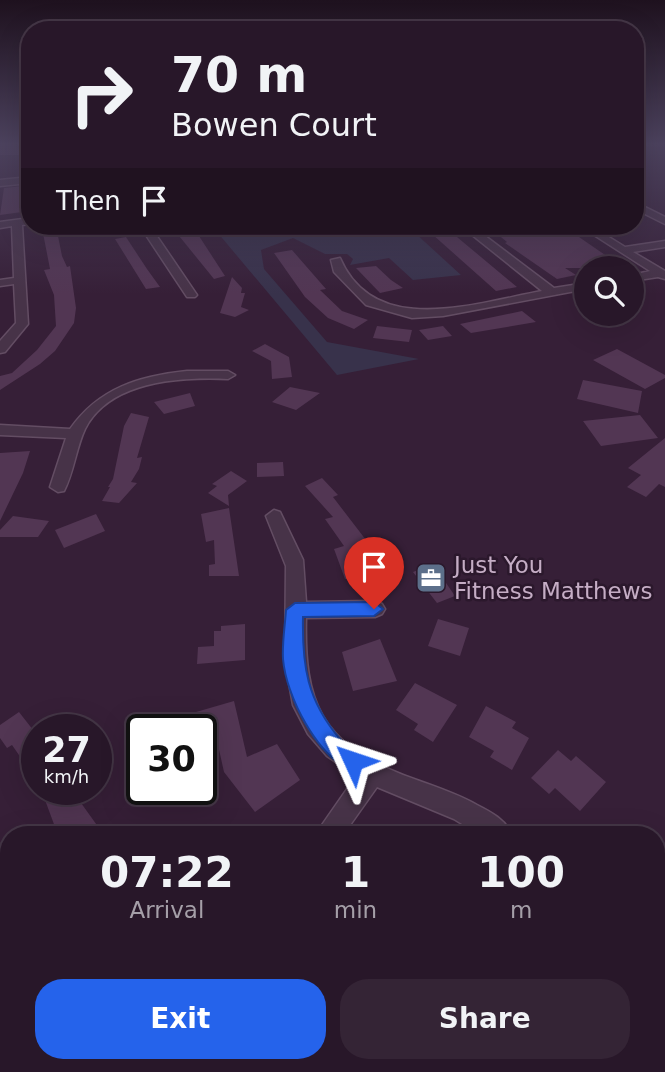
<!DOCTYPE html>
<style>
:root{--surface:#281729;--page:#342435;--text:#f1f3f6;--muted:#a59fa8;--line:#443646;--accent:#2563eb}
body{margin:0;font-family:"DejaVu Sans",sans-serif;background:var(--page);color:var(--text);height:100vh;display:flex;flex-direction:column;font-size:26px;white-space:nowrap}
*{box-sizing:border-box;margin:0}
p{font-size:23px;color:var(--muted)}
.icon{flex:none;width:38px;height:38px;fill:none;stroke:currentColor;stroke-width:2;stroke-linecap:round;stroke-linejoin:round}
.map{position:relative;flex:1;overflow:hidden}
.details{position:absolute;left:0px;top:826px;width:665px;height:247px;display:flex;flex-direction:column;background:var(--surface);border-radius:28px 28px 0 0;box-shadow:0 7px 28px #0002,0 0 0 2px var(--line)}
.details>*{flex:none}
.banner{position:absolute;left:21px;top:21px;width:623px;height:214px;border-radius:28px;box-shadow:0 7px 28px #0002,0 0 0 2px var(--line);background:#281729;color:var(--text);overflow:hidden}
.controls{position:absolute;left:574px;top:256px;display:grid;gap:14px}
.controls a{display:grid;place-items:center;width:70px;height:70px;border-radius:50%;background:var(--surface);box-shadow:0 7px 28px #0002,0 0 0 2px var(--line);font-size:35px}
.speed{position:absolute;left:21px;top:714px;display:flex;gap:14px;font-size:35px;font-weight:700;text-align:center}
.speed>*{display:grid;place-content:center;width:91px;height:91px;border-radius:50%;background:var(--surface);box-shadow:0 7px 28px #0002,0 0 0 2px var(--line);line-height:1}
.speed small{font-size:18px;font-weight:400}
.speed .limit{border:4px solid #111;border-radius:10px;background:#fff;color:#111}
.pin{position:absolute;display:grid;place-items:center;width:60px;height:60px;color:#fff;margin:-72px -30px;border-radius:50% 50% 50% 0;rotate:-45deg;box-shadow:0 0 7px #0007}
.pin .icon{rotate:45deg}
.me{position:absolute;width:77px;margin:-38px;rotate:312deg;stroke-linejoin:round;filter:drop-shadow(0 0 5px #0008)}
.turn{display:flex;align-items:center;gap:24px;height:147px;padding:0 35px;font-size:32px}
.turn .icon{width:91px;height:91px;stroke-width:2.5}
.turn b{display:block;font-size:49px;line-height:60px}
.then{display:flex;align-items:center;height:66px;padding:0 35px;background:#0003;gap:14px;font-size:26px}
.eta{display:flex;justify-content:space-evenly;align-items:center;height:119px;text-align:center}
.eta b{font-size:42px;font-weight:700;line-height:49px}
.button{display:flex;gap:14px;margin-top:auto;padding:14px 35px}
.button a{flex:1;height:80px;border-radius:28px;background:var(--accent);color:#fff;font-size:28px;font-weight:700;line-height:80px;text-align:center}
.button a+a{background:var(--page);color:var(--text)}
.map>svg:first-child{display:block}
.green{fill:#38324b}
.building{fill:#523653}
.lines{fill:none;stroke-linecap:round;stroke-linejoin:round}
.minor-casing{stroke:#634d63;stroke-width:3}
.minor{fill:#473348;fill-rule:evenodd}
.route{fill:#2563eb;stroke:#184099;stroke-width:2}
.labels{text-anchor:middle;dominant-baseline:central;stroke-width:5;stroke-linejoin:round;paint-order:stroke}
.poi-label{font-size:23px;fill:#c5adc5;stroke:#2b182c;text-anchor:start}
</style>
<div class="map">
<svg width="665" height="1072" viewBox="0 0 665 1072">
<rect width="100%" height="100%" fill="#361f37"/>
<path class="green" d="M212,226H329L355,232H414L461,275L413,280L389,258L350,265L353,259L347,254H325L293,238L261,250L264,269L327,342L419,359L337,375Z"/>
<path class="building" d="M0,144H12L30,155H0Z
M22,186L28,188L22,212L0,215L4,188Z
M56,226L62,256L67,267L70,266L76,308L74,323L55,351L40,364L0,390V376L12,373L37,350L56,326L54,295L44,270L50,269L42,228Z
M171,226H186L196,237L199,236L225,276L214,279Z
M423,226H439L457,237L517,287L496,291Z
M507,226H553L563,233L579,237L624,268H565L576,275L557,279L505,243L507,242L490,228Z
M126,237L147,269L160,287L146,289L115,239Z
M292,250L326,289L320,290L342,311L368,320L354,329L328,318L305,297L274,253Z
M376,266L391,280L403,288L380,293L356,268Z
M232,277L242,288L241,293H245L241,307L249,310L235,317L220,313Z
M522,311L536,322L471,333L460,324Z
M377,326L412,330L409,342L373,338Z
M443,326L452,336L428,340L419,330Z
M265,344L289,357L292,377L272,379L271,361L252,351Z
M617,349L665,375V378L645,389L593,360Z
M583,380L642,391L638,413L577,399Z
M290,387L320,393L296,410L272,402Z
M190,393L195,406L164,414L154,402Z
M131,413L149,417L137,458L142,457L139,469L131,482L137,483L119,503L102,501L110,487H108L113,479L124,426Z
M640,415L658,438L601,446L583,421Z
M665,438V487L659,484L646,497L627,487L641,475L628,468Z
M30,451L23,473L0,521V453Z
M283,462L284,476L257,477V463Z
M231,471L247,481L228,495L229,506L208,493L217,486L212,484Z
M322,478L338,495L333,497L366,540L382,567L345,579L334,549L344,546L325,519L333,517L305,486Z
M229,508L239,576H209V565L215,564L214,540L206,542L201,514Z
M96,514L105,531L64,548L55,530Z
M13,516L49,521L38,537H0V530Z
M433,564L455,596L437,603L413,572Z
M438,619L469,628L460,656L428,646Z
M245,624V660L197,664L198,647L214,646V631H221V626Z
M380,639L397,681L353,691L342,652Z
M415,683L457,705L433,742L414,730L418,724L396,710Z
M234,701L247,757L277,744L300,780L255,812L224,772L214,727L200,730L196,712Z
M486,706L516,722L512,728L529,738L512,770L490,757L494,751L469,737Z
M19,712L37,735V761L28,768L12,745L7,748L0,738V725Z
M558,750L571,761L576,756L606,782L580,811L555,788L549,794L531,778Z
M60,789H71L104,835H58L45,800Z"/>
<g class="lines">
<g class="minor-casing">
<path id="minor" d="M30,177V183L0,186V180Z
M635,202L665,217V224L635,209Z
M30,218V224L22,225L28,324L5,352L0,353V341L16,323L14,284L0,286V280L14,278L12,226L0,228V222Z
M140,226H150L197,295L195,297H187Z
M461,226H472L554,288L586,283V289L443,316L412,318L366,305L334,272L331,260L340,258C375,339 475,303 542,291Z
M580,226H591L625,247L665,241V247L633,252L665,271V279L658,277L632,281V275L650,271Z
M187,371H228L235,375L228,379C181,377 110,380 85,429C76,448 74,472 64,491L58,492L50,487L66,438L0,435V425L70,429C99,388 139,376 187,371Z
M274,510L280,512L303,560L306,602L375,601L382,604L385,609L382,614L375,617L306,618C304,702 320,742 403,775C427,784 454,792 477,805C491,812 506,820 512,835H480L454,819L377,787L343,835H315L356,776L327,756L308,734L293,705L285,661L286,566L266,516Z
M0,890L9,893V931L0,928Z
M201,1064H231L232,1072H200Z"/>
</g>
<use href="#minor" class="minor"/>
</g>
<linearGradient id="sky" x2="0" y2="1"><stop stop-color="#1e111e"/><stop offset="0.49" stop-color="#4c425e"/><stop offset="1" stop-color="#4c425e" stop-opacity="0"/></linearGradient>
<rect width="665" height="294" fill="url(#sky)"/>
<path class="route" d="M374,602L383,609L374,616L303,617C302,666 307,700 340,739C348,747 358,750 363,761L360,768L353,771C317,757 286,696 283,659C282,643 285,626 286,610L295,603Z"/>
<defs>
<g id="office-square" transform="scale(1.575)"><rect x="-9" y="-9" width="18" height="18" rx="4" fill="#5c6f8a" stroke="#2b182c"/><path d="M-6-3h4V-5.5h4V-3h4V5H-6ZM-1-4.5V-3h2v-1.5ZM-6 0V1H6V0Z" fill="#fff"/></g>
</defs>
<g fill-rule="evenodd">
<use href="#office-square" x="431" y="578"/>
</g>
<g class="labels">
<g class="poi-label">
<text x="454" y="565">Just You<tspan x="454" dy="26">Fitness Matthews</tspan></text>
</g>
</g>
</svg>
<div class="controls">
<a><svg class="icon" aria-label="search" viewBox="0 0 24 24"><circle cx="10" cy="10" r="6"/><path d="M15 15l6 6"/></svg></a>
</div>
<div class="speed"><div>27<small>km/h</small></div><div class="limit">30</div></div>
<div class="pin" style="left:374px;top:609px;background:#d93025"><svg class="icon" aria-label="arrive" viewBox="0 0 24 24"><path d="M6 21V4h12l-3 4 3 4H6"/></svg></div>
<svg class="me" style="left:353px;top:761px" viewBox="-20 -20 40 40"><path d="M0-17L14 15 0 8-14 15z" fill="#2563eb" stroke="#fff" stroke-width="4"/></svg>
<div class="banner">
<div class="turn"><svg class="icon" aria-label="right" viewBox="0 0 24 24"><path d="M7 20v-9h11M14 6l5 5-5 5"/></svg><div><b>70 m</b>Bowen Court</div></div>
<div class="then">Then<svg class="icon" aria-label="arrive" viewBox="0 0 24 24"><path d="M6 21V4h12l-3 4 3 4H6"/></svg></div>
</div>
<section class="details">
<div class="eta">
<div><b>07:22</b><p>Arrival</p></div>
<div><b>1</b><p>min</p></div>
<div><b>100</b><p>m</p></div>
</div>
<div class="button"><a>Exit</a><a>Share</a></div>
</section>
</div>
